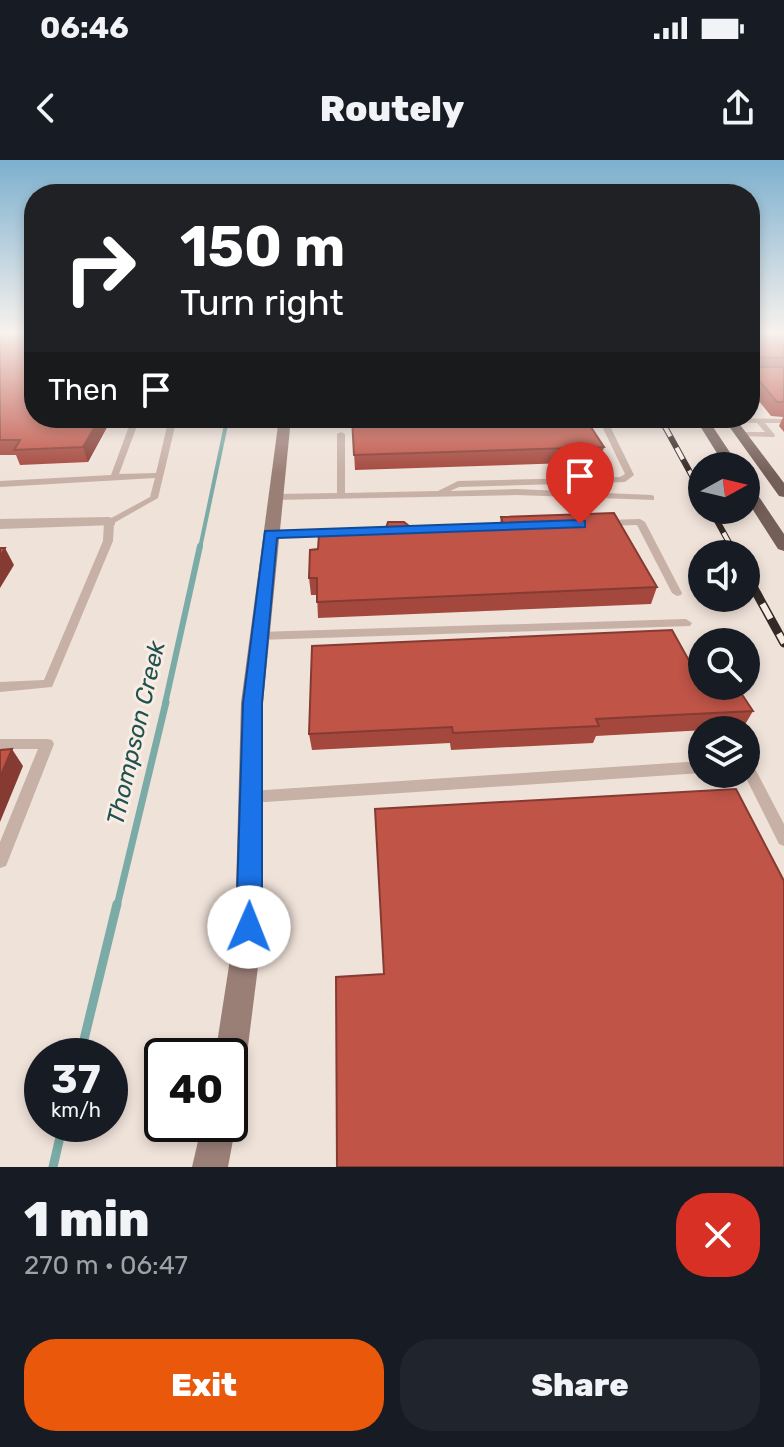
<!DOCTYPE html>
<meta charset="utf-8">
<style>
:root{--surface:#171b24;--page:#20242c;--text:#f1f3f6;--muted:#9ea1a6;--accent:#ea580c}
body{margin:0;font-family:Rubik,sans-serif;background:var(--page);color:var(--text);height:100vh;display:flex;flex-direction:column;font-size:30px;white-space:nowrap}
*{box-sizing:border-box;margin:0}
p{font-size:26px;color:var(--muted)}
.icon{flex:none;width:44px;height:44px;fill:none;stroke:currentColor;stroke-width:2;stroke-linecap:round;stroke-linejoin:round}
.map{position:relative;height:1007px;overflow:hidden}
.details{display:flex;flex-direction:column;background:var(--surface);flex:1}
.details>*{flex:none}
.banner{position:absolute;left:24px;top:24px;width:736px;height:244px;border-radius:32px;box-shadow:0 4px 12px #0003;background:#202124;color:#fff;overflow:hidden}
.needle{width:52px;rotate:82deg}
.tools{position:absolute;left:688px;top:292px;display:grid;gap:16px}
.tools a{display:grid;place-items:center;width:72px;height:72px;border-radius:50%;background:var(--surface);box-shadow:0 4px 12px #0003;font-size:40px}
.speed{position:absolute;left:24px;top:878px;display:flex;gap:16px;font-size:40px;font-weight:700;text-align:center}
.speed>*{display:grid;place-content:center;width:104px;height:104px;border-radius:50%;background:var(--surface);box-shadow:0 4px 12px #0003;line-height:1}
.speed small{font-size:20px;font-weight:400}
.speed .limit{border:4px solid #111;border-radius:12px;background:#fff;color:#111}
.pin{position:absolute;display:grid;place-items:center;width:68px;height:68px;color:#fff;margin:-82px -34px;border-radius:50% 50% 50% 0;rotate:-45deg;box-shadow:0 0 8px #0007}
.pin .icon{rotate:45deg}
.me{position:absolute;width:88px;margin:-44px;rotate:1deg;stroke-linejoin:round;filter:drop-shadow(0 0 6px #0008)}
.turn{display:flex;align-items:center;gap:28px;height:168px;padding:0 24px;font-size:36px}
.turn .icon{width:104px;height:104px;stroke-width:2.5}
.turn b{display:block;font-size:56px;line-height:68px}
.then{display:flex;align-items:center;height:76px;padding:0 24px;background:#0003;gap:16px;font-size:30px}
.round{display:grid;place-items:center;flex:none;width:84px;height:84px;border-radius:32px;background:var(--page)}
.head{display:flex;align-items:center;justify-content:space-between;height:136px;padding:0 24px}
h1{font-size:48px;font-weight:800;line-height:60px}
.cta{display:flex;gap:16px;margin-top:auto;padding:16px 24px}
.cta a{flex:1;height:92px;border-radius:32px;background:var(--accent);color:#fff;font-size:32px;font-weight:800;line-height:92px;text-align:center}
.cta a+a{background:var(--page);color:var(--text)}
.status{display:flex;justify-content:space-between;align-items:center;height:56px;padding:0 40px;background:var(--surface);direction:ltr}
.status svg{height:22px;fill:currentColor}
header{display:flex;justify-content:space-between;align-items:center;height:104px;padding:0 24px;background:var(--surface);font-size:36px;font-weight:800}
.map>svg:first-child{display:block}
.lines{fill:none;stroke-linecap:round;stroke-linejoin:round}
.stream-far4{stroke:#7aaba6;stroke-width:3}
.stream-far3{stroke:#7aaba6;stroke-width:4}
.stream-far2{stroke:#7aaba6;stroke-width:6}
.stream-far1{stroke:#7aaba6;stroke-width:7}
.stream{stroke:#7aaba6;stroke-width:9}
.lane{fill:#c7b0a6;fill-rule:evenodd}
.street{fill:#c7b0a6;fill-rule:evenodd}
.secondary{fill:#9a7f77;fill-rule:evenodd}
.primary{fill:#745e58;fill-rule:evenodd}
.rail-far2-casing{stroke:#332926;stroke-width:5}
.rail-far1-casing{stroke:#332926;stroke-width:6}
.rail-casing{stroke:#332926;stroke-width:9}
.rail-far2{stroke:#f8ece5;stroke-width:3;stroke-dasharray:10;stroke-linecap:butt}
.rail-far1{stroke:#f8ece5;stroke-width:4;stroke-dasharray:13;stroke-linecap:butt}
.rail{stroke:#f8ece5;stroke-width:6;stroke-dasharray:17;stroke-linecap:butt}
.wall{fill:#a4483d}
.shaded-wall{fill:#863b32}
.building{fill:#bf5447;stroke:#863b32;stroke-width:2}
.route{fill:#1a73e8;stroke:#114b97;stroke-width:2}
.labels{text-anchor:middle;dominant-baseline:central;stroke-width:6;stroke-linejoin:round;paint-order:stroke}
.water-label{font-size:24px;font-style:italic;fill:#1e524e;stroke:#f8ece5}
</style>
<div class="status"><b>06:46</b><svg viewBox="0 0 49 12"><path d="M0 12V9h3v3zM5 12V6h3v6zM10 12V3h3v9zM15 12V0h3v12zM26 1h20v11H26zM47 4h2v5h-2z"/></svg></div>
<header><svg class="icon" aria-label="back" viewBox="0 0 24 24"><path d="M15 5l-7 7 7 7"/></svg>Routely<svg class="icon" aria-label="share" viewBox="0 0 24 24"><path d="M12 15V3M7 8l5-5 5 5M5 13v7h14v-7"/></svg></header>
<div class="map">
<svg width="784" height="1007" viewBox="0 0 784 1007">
<rect width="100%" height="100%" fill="#efe2d9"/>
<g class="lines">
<path class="stream-far4" d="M226,267L228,258"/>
<path class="stream-far3" d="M200,388L226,265"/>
<path class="stream-far2" d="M165,544L200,386"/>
<path class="stream-far1" d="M117,746L166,542"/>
<path class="stream" d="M80,896L117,744
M53,1007L63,964"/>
<path class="lane" d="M132,258H140L119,314L156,313L169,258H177L158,338L114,363L113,381L52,527L0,532V522L44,520L103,381L104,362L150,337L155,318L0,327V321L111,315Z
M600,258L607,260L634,315L625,322L459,327L450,331L517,329L651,335L654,336V340L517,335L275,340L271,337L275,334L337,333V274L341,272L345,274V333L438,331L458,321L620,317L625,314L599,260Z
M728,258L784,259V263H765L775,275L774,277L740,276L736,274L737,272H765L757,263L731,262H728Z
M640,359L645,362L682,433L681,435L677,436L672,433L637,365L606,366L601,363L606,360Z
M455,365L458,366V370L271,377L266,374L271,371Z
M686,459L692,463L690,466L258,480L252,476L258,472Z
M0,579H47L52,580L54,584L8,701L6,706L0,708V682L38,589H0Z
M746,599L751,601L784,664V686L779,684L744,614H746Z
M702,601V613L251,643L246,641L244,637L246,633L251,631Z"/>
<path class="street" d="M109,357L115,359V365L0,369V359Z"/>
<path class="secondary" d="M279,258H291L263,543V767L246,902L241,913L230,918V896H215L235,767L241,543Z
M230,951L236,964L228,1007H192L202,964H230Z"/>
<path class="primary" d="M695,258H707L739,306H725Z
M723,258H735L784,323V337L779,336Z
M746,324L751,325L784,374V391L778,389L746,339Z"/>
<g class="rail-far2-casing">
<path id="rail-far2" d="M660,258L665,267"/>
</g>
<g class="rail-far1-casing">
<path id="rail-far1" d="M664,265L702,334
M711,350L732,388"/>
</g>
<g class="rail-casing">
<path id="rail" d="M730,386L735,394
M746,414L784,483"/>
</g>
<use href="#rail-far2" class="rail-far2"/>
<use href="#rail-far1" class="rail-far1"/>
<use href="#rail" class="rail"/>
</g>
<path class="wall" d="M0,173L34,258H112L88,302L20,305L16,295H0Z
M750,173H784V272L779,266L783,257L771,256L750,230Z
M352,258L604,287L600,302L355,310Z
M501,357L657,427L651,444L318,458L317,435H311L309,418L318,389L414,370L500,365Z
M708,535L753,551L743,568L596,576L593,583L451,590L450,583L312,590L309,574Z"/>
<path class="shaded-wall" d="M100,258H112L88,302L83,287Z
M5,388L14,405L0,428V397Z
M12,589L23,606L0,662V617Z"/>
<path class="building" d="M0,173H34V258H100L83,287L14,290L20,280H0Z
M750,173H784V198L755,197L752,200L755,207H784V242H777L750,210Z
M352,258H585L604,287L354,295Z
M614,353L657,427L317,442V418H309L310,390L318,389L319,374L385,371L388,362H404L414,370L503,364L501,357Z
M0,388H5L0,397Z
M672,470L708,535L741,533L753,551L596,559L599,566L453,573L452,567L309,574L312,486Z
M12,589L0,617V590Z
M736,629L784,721V1007H337L336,817L384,814L375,649Z"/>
<linearGradient id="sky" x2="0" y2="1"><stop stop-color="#7cb0ce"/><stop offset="0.55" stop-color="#f8f2ee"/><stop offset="1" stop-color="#f8f2ee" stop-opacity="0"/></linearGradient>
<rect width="784" height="314" fill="url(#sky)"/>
<path class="route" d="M580,360L585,361V367L277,378L262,543V767L258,776L249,780L240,776L236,767L243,543L265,371Z"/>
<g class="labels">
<g class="water-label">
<text transform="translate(136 573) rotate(-77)">Thompson Creek</text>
</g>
</g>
</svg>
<div class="tools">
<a><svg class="needle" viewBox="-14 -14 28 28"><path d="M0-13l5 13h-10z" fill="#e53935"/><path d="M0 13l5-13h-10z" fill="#9ea1a6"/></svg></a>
<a><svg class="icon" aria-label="sound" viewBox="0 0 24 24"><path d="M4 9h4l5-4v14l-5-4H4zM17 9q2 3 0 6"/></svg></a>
<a><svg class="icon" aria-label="search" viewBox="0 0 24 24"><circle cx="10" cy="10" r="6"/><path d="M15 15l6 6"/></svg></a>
<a><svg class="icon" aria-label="layers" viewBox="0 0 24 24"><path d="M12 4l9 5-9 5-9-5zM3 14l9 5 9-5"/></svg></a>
</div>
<div class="speed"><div>37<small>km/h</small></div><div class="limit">40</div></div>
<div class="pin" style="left:580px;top:364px;background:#d93025"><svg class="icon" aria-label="arrive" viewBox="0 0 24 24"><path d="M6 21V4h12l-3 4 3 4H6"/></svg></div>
<svg class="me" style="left:249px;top:767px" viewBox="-20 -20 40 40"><circle r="19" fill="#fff"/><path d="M0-13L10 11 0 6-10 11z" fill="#1a73e8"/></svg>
<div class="banner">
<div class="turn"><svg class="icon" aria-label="right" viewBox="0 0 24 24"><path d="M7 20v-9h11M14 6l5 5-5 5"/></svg><div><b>150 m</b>Turn right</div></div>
<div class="then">Then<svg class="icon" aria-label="arrive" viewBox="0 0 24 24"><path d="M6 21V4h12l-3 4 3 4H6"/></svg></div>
</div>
</div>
<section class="details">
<div class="head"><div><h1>1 min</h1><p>270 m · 06:47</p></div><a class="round" style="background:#d93025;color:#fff"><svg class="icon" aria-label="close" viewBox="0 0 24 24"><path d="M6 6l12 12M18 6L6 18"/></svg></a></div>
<div class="cta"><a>Exit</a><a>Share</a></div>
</section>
